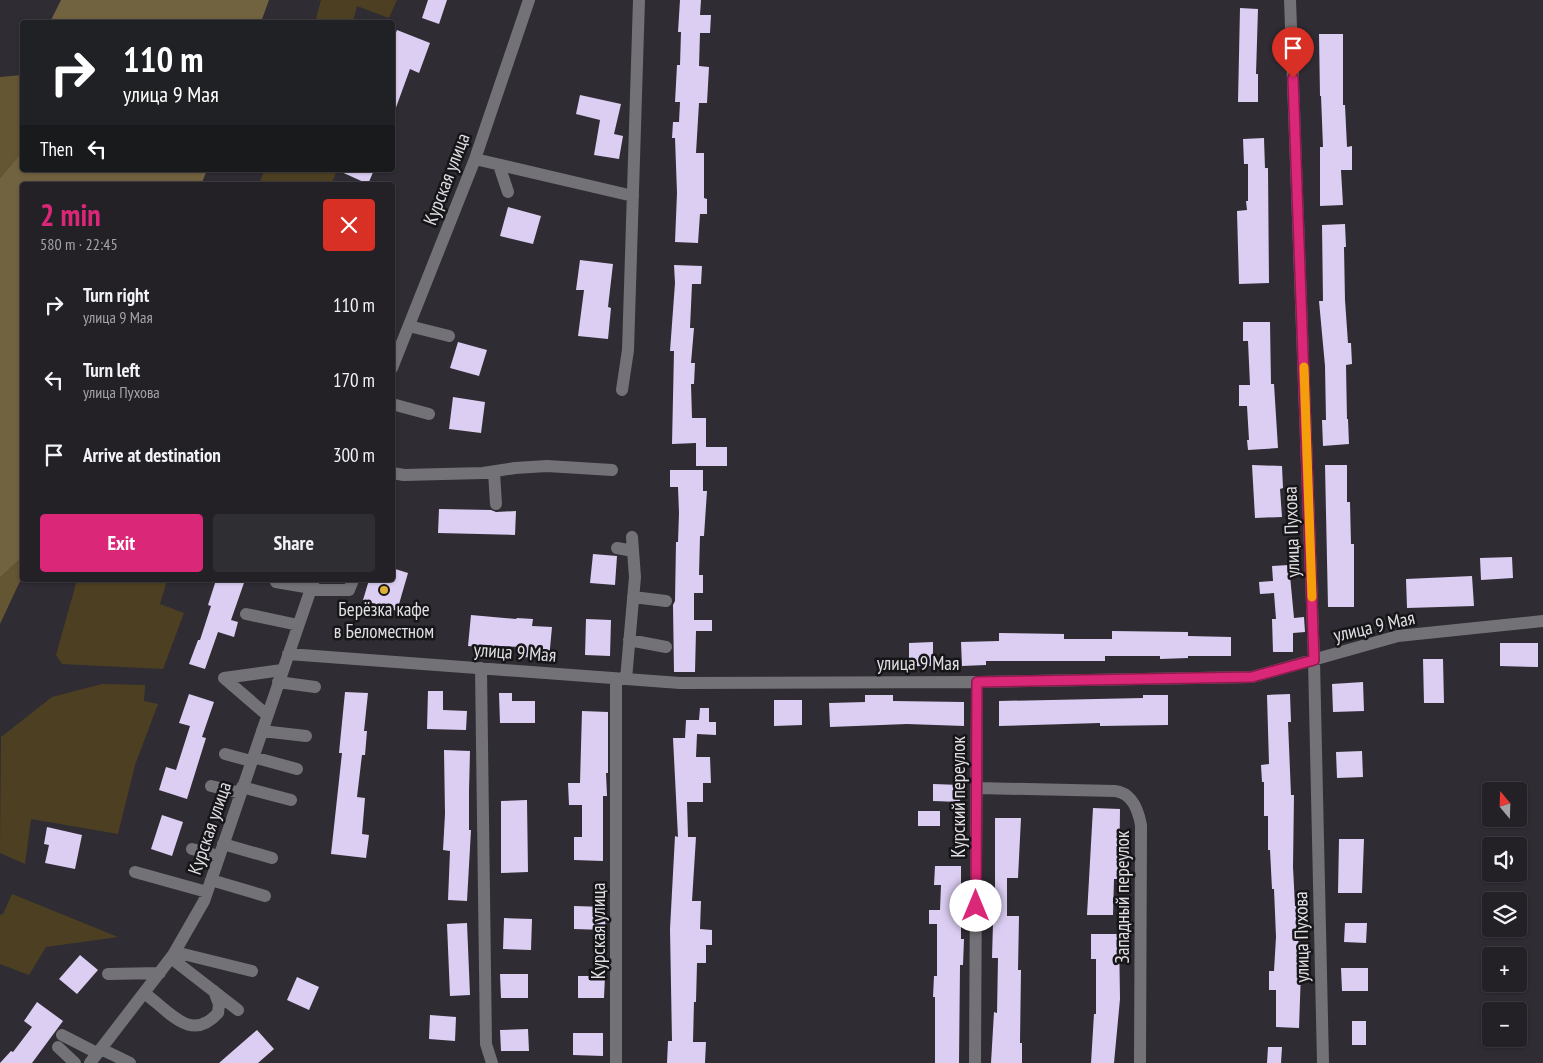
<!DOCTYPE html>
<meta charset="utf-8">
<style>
:root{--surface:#232126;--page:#2f2e32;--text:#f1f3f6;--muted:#a3a3a7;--line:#403e43;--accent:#db2777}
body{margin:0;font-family:"PT Sans Narrow",sans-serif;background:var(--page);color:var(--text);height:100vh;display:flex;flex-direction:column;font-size:19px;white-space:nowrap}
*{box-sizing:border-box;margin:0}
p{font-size:16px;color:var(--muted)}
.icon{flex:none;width:28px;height:28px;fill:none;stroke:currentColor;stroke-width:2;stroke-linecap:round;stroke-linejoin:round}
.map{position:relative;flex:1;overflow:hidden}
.details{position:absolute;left:20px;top:182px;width:375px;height:400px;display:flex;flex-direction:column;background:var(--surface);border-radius:5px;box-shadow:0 1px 4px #0004,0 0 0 1px var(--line)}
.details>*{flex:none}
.guide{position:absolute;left:20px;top:20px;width:375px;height:152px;border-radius:5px;box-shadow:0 1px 4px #0004,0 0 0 1px var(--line);background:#202124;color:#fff;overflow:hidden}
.needle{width:32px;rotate:341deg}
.buttons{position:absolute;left:1482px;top:782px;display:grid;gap:10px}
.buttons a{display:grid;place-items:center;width:45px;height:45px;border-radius:5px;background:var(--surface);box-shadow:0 1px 4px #0004,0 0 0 1px var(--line);font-size:25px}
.pin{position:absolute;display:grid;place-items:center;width:42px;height:42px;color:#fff;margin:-51px -21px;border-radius:50% 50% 50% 0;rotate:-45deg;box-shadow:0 0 5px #0007}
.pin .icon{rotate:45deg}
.me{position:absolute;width:55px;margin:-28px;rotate:0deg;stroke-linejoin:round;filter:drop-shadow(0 0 4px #0008)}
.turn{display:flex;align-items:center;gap:18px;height:105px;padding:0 20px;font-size:22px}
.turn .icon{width:65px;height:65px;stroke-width:2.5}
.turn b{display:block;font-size:35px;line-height:42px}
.then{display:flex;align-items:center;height:48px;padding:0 20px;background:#0003;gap:10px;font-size:19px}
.round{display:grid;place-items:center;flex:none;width:52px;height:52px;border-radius:5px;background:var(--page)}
.summary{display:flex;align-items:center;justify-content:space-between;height:85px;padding:0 20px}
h1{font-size:30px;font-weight:600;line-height:38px;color:var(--accent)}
.primary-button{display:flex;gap:10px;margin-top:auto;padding:10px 20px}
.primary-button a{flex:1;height:58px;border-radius:5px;background:var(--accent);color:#fff;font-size:20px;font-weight:600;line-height:58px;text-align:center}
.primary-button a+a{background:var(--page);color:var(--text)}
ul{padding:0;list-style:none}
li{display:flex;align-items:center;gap:15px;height:75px;padding:0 20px}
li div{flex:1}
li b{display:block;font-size:19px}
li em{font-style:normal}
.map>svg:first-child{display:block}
.green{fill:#4d4022}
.forest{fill:#645533}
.water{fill:#716240}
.building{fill:#dccef3}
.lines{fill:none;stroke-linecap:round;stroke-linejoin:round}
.minor{stroke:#737276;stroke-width:12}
.route-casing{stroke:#8e194d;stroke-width:12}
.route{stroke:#db2777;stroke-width:9}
.slow{stroke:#f59e0b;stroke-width:9}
.poi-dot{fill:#e0b034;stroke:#161518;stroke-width:2}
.labels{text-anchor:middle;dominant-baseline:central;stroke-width:5;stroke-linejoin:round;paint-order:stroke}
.street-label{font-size:19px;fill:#e1dfe3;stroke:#161518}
.poi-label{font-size:19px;fill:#e1dfe3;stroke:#161518}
</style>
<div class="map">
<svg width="1543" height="1063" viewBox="0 0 1543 1063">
<rect width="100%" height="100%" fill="#2f2c33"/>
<path class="green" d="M321,0H397L389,18L357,6L353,22H315Z
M265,170H337L331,185H258Z
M77,580H167L160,604L184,613L163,669L62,664L56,655Z
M102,684L145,685L144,701L158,704L135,765L118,834L31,819L25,864L0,853L1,737L52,697Z
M12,894L118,937L46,947L29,975L0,964V915L3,914Z"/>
<path class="forest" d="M22,75V152L0,178V77Z
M22,557V577L0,624V578Z"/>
<path class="water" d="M61,0H269L261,22H50Z
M22,134V170H207L201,185H22V557L0,578V178L22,152Z"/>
<path class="building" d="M428,0H447L439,24L422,18Z
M680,0H701L700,15H711L710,33H700L699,66L709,67L707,103H699L696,153H704V198L707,199V214H700L698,243L675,242L677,193L675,138H672L673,122H679L680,102H675L677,65H680L681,32H678Z
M1240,8L1258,9L1256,74H1258V102H1238Z
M397,30L430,43L419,73L410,69L394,113L392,43Z
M1319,34H1343V105H1345L1347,147L1352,146V170H1341L1343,205L1320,206V147H1323L1321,96H1320Z
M580,95L621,104L614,134L623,136L619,159L594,155L600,120L576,114Z
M1264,138L1265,168H1268L1269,283L1239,284L1237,211L1247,210L1246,201H1248V164H1244L1243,139Z
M337,170H374L368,184Z
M508,207L541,216L533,244L500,236Z
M1345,224L1346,247H1344L1345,300L1348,343H1351L1352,364L1346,365L1347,419H1348L1349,444L1323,446L1322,420H1326L1325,366L1319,301H1323L1322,225Z
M580,260L613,264L608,307L611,308L608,339L578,336L584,290H576Z
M674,265L702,266L701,284H692L690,328H694L691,363H695L694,384H691L692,418H706V447H727V466H696V443L672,444L674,351H670L675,283Z
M1243,322H1270L1271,384H1274L1278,448L1248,450L1247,440H1249L1247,406H1239V385H1250L1248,341H1243Z
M458,342L487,350L479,376L450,368Z
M453,397L485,402L481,433L449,429Z
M1252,465L1282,466L1283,488L1280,489L1282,517L1255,518Z
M1325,465H1347V502H1350L1351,544H1354V607H1328Z
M670,470H703V491H707L704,536H700L699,575H703V593H694V620H712V631H696L695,672H674L673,605L675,601L676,542H678L679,513L678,487H670Z
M439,509L491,510L496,512L516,511L515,535L438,533Z
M593,554L617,556L615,585L590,583Z
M1512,557L1513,578L1481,580L1480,558Z
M1289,565L1294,618L1304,617L1305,632L1293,633V652H1273L1272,619H1276L1274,593L1260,594L1259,582L1273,581L1272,566Z
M392,568L408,573L397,611L363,600L369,580H392Z
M1472,576L1474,606L1407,608L1406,579Z
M216,580H245L231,620L238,622L234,637L218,632L205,669L189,664L198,640H200L211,606L208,605Z
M471,615L516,619L517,618L533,619L532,626L552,627L549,659L523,657L524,647L498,646L497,649L468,646Z
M586,619L611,620L610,656L585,655Z
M1112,631L1188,632V636L1231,637V656H1188V658L1160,659V656H1105V661H986V665L962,666L961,642L999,641V633L1064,634V639H1112Z
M933,642V666H909V643Z
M1500,643H1538V667L1500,666Z
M1423,659H1443L1444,703H1424Z
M1363,682L1364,711L1333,712L1332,684Z
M428,691H443V710L467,711L466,730L427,729Z
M345,692L368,693L364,731H367L365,755H362L357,797L365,798L362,834L369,835L366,858L331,854L342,753H339Z
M499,693H512V701H535V723H500Z
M189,694L214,702L202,737L206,738L187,799L159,790L166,767L176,770L190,726L179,723Z
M1290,694L1291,722H1288L1291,795H1294L1293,867L1295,906H1299L1298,971H1301L1299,1028L1276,1027V990H1269V971H1274L1276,937L1274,889H1272L1270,850H1268V816H1264V782H1262L1261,765L1269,764L1267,695Z
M865,695H893V701L964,702V726L907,724L830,727L829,703L865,702Z
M1143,695H1168V725L1100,726V723L999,726V701L1143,698Z
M774,700H802V725L774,726Z
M700,708H709V722H716V735L697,734L696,757H710L711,783H703V802H687L688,837H696L692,901H701L700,929L712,930V945H706V963H697L696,1002H694L693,1042H706L705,1063H667L668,1041H672L670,929L675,836L678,837L673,738H685L686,720H699Z
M582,711L608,712V773H606L607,796H603V861L574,860V837H582V805H569L568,783H580Z
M444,750L470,751L469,791V830H471L467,901L448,900L450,851L443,850L445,814Z
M1362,751L1363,777L1337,778L1336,752Z
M933,784L961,785L960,802L933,801Z
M527,800L528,872L501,873V801Z
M1093,808L1120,809L1119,879H1114L1113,915H1087Z
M918,811H940V826H918Z
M162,815L183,822L172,856L151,849Z
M995,818H1021L1018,878H1007V916H1019L1018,970H1021L1020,1043H1022V1063H991L994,1012L997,1013L998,958H992L993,923H991V890H995Z
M47,827L82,835L75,869L45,863L49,845L44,844Z
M1339,839H1364L1362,893H1338Z
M935,866H961V939H964L963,965H960L959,1063H935V997H933L934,976H937V924H929V910H940L941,885H934Z
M574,906L606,907L605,930L574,929Z
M504,918L532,919L531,950L503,949Z
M467,923L470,995L450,996L447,924Z
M1345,923H1367L1366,943L1344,942Z
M1091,934H1119L1120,999L1114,1063H1091L1094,1014H1096V959H1091Z
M80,955L98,970L77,994L59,979Z
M1341,968H1368V991H1342Z
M500,974H528V998H501Z
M578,976H605L604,998H578Z
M297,977L319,987L309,1010L287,1000Z
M37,1002L63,1021L32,1063H0L11,1051L13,1052L32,1027L24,1021Z
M430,1015L456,1017L455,1041L429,1039Z
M1352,1021H1366V1045H1352Z
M528,1029L529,1051H501L500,1030Z
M257,1030L274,1049L258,1063H219Z
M573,1033H603V1056L573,1055Z
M1268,1047H1282L1281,1063H1267Z"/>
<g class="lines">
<path class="minor" d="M1290,0L1314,660L1323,1063
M475,159L633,196
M499,165L508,192
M409,326L449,336
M392,368L475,159L529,0
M622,390L628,350L639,0
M392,404L429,414
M494,472L496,504
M392,473L404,475L483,473L515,468L547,466L612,470
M617,548L633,551
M276,582L311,588
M310,590H349L353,580
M633,597L666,601
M246,614L298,625
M629,640L666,647
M288,654L680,683L977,682L1252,677L1398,636L1543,621
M481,668L486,1044L492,1063
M616,679V1063
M626,679L635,577L632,537
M278,682L315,687
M267,715L224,678L282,670
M262,731L306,736
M225,754L251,761
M253,757L297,769
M211,786L241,793
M242,787L291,800
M977,788L1115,791C1132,793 1138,809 1141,825L1140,1063
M223,844L272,858
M192,849L219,856
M135,872L207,892
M211,880L265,896
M175,952L252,971
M171,958L238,1010
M108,974L160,973
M144,993C169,1010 190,1044 218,1013L219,1004L214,991
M62,1035L97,1053
M58,1047L75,1063
M101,1049L130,1063
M90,1063L173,955L204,901L314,580
M975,1063L977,682"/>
</g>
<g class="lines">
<g class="route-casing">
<path id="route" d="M976,906L977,682L1252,677L1314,660L1293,78"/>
</g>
<use href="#route" class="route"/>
<path class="slow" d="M1304,367L1312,597"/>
</g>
<circle class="poi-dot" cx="384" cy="590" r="5"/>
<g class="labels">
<g class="street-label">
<text transform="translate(446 179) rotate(-69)">Курская улица</text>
<text transform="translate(1291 532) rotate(-92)">улица Пухова</text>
<text transform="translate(1374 626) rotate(-13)">улица 9 Мая</text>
<text transform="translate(515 652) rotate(4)">улица 9 Мая</text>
<text x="918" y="663">улица 9 Мая</text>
<text transform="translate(958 797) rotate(-90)">Курский переулок</text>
<text transform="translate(209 828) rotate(-71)">Курская улица</text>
<text transform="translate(1122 897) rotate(-90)">Западный переулок</text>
<text transform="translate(598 931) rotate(-90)">Курская улица</text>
<text transform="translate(1301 937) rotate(-91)">улица Пухова</text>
</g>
<g class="poi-label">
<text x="384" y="609">Берёзка кафе<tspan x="384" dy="22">в Беломестном</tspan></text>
</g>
</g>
</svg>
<div class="buttons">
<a><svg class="needle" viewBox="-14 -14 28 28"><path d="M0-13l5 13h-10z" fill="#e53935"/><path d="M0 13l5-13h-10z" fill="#a3a3a7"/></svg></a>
<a><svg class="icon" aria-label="sound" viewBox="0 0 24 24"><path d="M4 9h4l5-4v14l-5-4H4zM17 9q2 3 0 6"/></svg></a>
<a><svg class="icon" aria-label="layers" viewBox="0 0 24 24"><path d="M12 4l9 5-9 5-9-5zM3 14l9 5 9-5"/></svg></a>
<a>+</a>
<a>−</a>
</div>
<div class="pin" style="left:1293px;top:78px;background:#d93025"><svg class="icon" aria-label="arrive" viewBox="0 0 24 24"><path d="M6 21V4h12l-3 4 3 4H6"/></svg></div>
<svg class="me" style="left:976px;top:906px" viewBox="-20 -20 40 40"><circle r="19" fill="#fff"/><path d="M0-13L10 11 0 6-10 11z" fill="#db2777"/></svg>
<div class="guide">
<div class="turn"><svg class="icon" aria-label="right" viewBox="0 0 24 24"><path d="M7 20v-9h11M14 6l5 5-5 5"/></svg><div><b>110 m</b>улица 9 Мая</div></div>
<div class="then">Then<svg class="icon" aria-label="left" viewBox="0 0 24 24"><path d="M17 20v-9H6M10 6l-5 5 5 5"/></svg></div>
</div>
<section class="details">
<div class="summary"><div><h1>2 min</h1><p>580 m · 22:45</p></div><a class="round" style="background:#d93025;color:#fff"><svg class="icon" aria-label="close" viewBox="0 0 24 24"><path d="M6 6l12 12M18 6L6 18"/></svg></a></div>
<ul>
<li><svg class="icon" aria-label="right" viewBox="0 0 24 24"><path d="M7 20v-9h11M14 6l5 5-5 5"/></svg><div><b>Turn right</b><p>улица 9 Мая</p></div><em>110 m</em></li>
<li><svg class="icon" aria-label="left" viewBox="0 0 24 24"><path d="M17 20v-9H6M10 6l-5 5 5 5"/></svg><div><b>Turn left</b><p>улица Пухова</p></div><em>170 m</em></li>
<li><svg class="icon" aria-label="arrive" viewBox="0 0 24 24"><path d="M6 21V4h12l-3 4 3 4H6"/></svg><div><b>Arrive at destination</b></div><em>300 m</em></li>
</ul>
<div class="primary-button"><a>Exit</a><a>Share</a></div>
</section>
</div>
